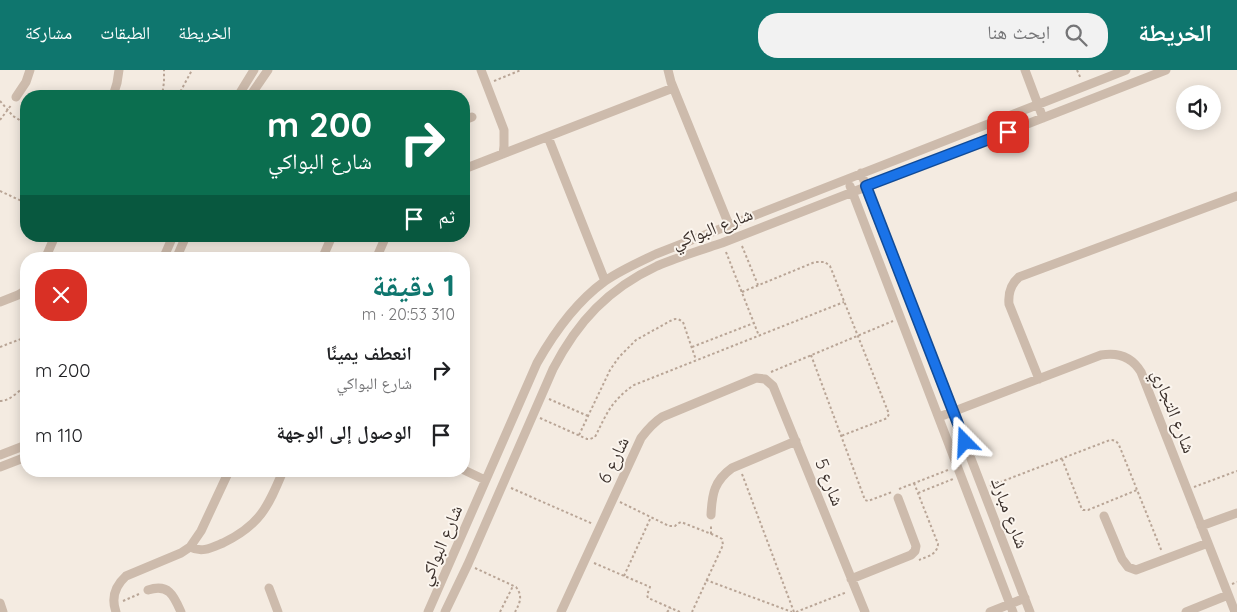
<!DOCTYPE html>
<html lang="ar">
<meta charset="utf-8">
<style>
:root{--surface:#fff;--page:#f2f2f2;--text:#202124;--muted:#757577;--accent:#0f766e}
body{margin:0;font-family:Quicksand,"Noto Naskh Arabic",sans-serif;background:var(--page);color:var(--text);direction:rtl;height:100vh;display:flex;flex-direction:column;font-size:19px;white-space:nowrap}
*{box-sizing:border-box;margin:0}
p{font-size:16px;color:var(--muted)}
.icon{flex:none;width:28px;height:28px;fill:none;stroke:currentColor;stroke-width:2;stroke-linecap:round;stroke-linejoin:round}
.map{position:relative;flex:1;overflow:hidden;direction:ltr}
.panel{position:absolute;left:20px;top:182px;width:450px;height:225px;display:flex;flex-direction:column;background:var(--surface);border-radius:20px;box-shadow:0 2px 12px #0003;direction:rtl}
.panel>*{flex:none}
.top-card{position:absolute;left:20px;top:20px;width:450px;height:152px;border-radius:20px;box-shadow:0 2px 12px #0003;direction:rtl;background:#0b6e4f;color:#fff;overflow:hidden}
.controls{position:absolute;left:1176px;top:15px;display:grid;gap:10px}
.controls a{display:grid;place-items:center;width:45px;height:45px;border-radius:50%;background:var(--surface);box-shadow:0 2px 12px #0003;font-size:25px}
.pin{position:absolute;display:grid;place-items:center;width:42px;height:42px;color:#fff;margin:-21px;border-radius:10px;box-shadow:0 2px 8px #0006}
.me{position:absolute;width:55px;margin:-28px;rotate:339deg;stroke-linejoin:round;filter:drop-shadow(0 0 4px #0008)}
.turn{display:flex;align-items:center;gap:18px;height:105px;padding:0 15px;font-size:22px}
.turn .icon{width:65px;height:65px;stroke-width:2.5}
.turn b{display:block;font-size:35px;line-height:42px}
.then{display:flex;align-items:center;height:48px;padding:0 15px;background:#0003;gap:10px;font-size:19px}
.round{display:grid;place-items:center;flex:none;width:52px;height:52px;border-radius:20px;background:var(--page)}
.headline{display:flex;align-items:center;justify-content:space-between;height:85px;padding:0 15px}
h1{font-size:30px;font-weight:800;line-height:38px;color:var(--accent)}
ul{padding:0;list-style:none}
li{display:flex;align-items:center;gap:15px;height:65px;padding:0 15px}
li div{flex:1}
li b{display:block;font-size:19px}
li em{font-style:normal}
header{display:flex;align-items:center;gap:30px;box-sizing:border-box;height:70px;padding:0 25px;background:var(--accent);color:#fff}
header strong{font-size:24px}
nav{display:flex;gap:28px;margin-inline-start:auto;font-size:18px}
.search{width:350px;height:45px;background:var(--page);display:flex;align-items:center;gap:12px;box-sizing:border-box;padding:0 18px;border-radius:20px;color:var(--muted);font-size:19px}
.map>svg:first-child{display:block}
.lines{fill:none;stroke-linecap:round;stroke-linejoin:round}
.path{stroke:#b9a596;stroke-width:2;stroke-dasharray:2.5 2.5;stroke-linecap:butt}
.minor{stroke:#cdbbac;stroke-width:9}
.route-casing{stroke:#114b97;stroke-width:12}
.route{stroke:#1a73e8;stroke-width:9}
.labels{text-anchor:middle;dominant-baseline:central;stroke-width:4;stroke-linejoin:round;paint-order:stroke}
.street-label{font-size:18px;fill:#3b302b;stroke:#fbf5ee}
</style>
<header>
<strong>الخريطة</strong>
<div class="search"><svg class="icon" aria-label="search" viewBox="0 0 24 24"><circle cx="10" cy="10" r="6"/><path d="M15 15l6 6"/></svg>ابحث هنا</div>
<nav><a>الخريطة</a><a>الطبقات</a><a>مشاركة</a></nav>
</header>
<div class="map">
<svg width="1237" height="542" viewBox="0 0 1237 542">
<rect width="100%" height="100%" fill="#f4ebe1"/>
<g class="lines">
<path class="path" d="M1077,0L1081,9
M494,11L521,0
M162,26L164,12V0
M178,26L192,0
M0,31L13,46L26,54
M0,50L12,34
M0,121L26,133
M742,176L758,215
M726,182L759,266
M742,222L815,192H825L830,196L889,344L887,348L885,349L841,366
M0,277L26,267
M692,277L754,253
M811,285L865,430L868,431L892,422
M771,302L893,251
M549,329L588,346
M0,331C10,331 19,321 26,315
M540,348L587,369H590L595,367C607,343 611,331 634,315L844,232
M579,365L610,300L619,287L636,270L672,250C676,248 679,249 683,252L696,290
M1062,389L1081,437L1083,440H1088L1137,420
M742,404L794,542
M914,413L938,474C937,485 928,486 919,490
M990,416L1110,370C1114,370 1117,371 1119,375L1162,482
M1194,417L1237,401
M511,418L593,454
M899,419L948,400
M918,423L953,409
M620,432L669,456H675L677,454L681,452L719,467L722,469L723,475L692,542
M711,464V454
M594,493L650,517L647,525L648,528L680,542
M475,498L516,517C523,526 520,533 515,542
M624,506L651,447
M706,510L792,542
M1232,514L1237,512
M123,531L139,524
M500,542L513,516
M667,542L671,538
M796,542L847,522"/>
<path class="minor" d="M481,0L504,60V76L503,84
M668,0L671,12L729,155
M1025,0L1043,48
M113,26L117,13L119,0
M238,26L254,0
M250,26L268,0
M16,27L26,12L30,0
M464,50L472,47
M548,67L605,211
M464,99L673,18
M861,103L1030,542
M850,116L1013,542
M45,189L55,166
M163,189L173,166
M176,189L186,166
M322,189L332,166
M376,189L386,166
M0,232L18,225L26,220
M1039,309L1009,234C1008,223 1011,214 1019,207L1237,126
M939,347L1101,285C1118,282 1132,287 1141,302L1235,542
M0,385L26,375
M0,397L26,387
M464,400L485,410
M711,445C712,424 714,411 732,398L796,371
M1104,446L1122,489L1128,497L1136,500L1208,473
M1201,456L1237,443
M190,477C202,483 211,478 223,473C260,455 268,437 283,401
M851,509L911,485L915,481L916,476L898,428
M269,518L278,542
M148,520C169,513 174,526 181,542
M0,533L3,542
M116,542C111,528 115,516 126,506L181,483L190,477L201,461L229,401
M428,542L537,293C555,261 576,232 605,211C621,200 639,192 656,184L1126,0
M445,542L468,494L553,299C578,251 608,219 657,196C678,187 701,180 722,173L1166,0
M561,542L641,368C647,360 653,353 662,347L756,308L765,309L773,316L865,542
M990,542L1025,528
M1186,542L1228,525"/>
</g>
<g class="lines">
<g class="route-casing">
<path id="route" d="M965,372L866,116L1008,62"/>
</g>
<use href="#route" class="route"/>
</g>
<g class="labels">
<g class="street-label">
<text transform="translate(712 158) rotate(-21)">شارع البواكي</text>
<text transform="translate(1174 341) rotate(68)">شارع التجاري</text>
<text transform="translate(613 390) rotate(-65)">شارع 6</text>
<text transform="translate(830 412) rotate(68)">شارع 5</text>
<text transform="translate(1010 443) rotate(69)">شارع مبارك</text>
<text transform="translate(440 475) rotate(-67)">شارع البواكي</text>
</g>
</g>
</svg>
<div class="controls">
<a><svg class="icon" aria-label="sound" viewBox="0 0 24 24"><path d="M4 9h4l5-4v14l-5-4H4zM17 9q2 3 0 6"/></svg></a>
</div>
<div class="pin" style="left:1008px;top:62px;background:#d93025"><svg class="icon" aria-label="arrive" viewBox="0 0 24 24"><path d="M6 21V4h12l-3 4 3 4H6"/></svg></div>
<svg class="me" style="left:965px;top:372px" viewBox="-20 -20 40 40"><path d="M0-17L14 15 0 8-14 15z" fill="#1a73e8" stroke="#fff" stroke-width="4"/></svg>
<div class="top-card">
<div class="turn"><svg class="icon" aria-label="right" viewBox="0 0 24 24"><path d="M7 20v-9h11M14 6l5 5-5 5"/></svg><div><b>200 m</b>شارع البواكي</div></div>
<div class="then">ثم<svg class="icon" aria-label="arrive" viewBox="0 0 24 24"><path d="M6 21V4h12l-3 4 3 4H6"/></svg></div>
</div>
<section class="panel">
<div class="headline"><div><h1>1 دقيقة</h1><p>310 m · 20:53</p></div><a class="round" style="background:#d93025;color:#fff"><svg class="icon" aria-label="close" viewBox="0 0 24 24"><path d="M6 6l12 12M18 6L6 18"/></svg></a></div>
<ul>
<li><svg class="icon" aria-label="right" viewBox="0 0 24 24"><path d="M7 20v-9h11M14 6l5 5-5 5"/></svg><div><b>انعطف يمينًا</b><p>شارع البواكي</p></div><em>200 m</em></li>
<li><svg class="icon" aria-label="arrive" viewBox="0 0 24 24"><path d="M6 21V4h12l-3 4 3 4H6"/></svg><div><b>الوصول إلى الوجهة</b></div><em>110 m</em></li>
</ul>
</section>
</div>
